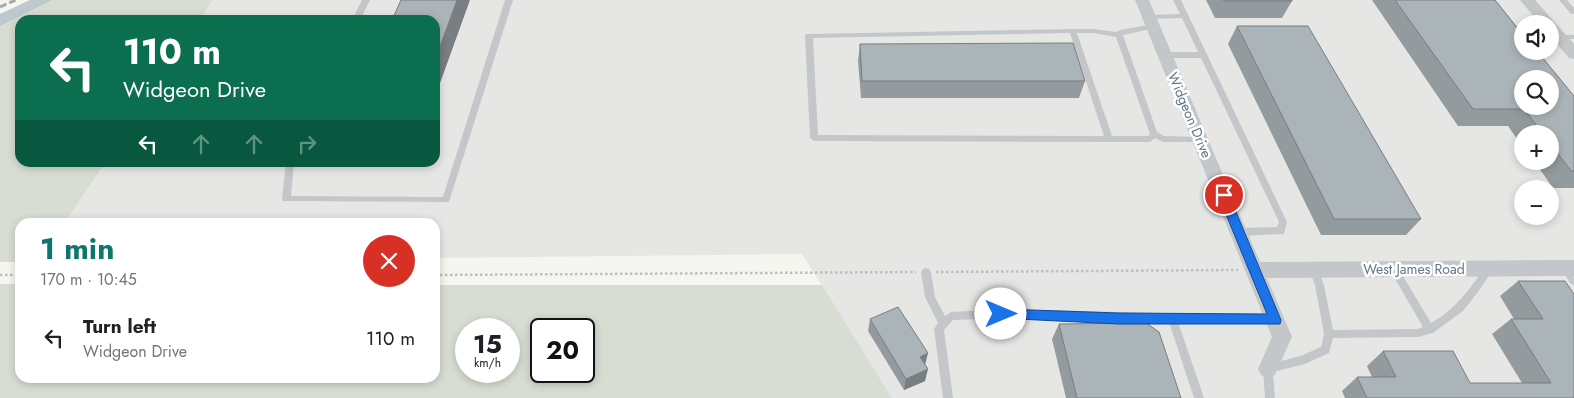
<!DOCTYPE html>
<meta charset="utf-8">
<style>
:root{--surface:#fff;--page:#f2f2f2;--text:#202124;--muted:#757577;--accent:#0f766e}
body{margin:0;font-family:Jost,sans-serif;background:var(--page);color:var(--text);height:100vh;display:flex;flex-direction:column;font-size:19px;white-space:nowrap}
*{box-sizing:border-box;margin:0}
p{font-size:16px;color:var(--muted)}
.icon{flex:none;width:28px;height:28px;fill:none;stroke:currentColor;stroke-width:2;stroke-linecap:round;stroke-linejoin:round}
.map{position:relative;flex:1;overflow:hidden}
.sheet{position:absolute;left:15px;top:218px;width:425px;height:165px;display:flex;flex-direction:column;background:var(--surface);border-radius:15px;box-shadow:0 2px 8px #0003}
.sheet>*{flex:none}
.guide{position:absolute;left:15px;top:15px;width:425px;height:152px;border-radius:15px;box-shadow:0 2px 8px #0003;background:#0b6e4f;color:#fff;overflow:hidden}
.tools{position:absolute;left:1514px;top:15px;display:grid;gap:10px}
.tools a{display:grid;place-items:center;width:45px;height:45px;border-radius:50%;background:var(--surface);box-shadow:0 2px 8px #0003;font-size:25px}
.speed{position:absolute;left:455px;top:318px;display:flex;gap:10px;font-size:25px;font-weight:700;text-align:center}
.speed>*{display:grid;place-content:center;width:65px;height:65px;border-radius:50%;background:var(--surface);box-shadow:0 2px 8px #0003;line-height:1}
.speed small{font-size:12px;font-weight:400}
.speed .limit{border:2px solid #111;border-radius:8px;background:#fff;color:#111}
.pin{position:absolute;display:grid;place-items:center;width:42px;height:42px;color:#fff;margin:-21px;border:2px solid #fff;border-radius:50%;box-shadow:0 1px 5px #0007}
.me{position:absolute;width:55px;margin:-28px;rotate:90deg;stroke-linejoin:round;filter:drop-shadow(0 0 4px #0008)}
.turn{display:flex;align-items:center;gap:18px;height:105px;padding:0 25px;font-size:22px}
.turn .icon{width:65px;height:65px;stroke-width:2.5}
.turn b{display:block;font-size:35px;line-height:42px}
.lanes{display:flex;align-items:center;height:48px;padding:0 25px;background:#0003;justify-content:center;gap:25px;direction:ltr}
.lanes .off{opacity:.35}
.round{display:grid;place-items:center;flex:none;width:52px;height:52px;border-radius:26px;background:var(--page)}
.headline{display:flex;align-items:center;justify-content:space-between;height:85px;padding:0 25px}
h1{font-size:30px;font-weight:700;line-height:38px;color:var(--accent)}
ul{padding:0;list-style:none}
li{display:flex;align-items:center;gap:15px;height:70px;padding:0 25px}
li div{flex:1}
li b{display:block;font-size:19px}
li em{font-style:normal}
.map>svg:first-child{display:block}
.built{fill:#e6e7e5;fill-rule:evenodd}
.green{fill:#d7ddd2;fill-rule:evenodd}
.water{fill:#bec9ce}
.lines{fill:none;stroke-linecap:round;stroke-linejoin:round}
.path{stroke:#bcbfc1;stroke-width:2.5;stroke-dasharray:2.5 2.5;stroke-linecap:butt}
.lane{fill:#c3c7ca;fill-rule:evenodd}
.street{fill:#c3c7ca;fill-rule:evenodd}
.rail{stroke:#a3aaaf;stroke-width:3;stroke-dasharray:7 3;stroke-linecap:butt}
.wall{fill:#939b9e}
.shaded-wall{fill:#787e81}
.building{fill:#abb4b8;stroke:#787e81;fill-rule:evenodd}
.route{fill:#1a73e8;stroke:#114b97}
.labels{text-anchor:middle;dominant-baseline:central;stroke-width:5;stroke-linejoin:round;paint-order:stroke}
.street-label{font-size:14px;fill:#637684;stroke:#fff}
</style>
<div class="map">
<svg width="1574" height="398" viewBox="0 0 1574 398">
<rect width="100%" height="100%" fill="#f6f6f1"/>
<path class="built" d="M213,0H1574V398H892L802,254L435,258V222H65L105,163L435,162V20H200ZM1522,24H1550V51H1522ZM1522,79H1550V106H1522ZM1522,134H1550V161H1522ZM1522,189H1550V216H1522Z"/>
<path class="green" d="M53,0H213L200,20H20V162L105,163L65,222H20V262H0V26Z
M0,284H20V378H435V285H822L892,398H0ZM466,329H509V371H466ZM541,329H584V371H541Z"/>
<path class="water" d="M30,0H53L0,26V14Z"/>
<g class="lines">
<path class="path" d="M936,272L1238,270
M0,275H20
M435,275L916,272"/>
<path class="lane" d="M362,0H370L360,20H352Z
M505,0H513L449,202L283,201L282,199L286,162H294L291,196L443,197Z
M1173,0H1181L1287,222L1284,234L1239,236L1236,235L1234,232L1236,229L1239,228L1277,227L1279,222L1201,58H1165L1161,55L1165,52H1198L1182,18L1149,19L1145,17L1149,15L1180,14Z
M1559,0H1567L1574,8V14H1571Z
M1153,24H1156V28L1123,35L1157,132L1164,136L1201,137L1204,138L1205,140L1204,142H1163L1155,138L1150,142H1109L814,141L810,138L805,36L806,34L1073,29H1093L1116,32L1120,30ZM1070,33L1104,136L818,135L813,38ZM1077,33H1093L1116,37L1150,134L1148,136H1112Z
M1556,35H1574V39H1556Z
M1489,264L1492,265L1494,268L1478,292L1463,311L1433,333L1418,337L1333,338L1329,353L1305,364L1273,372L1275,398H1265L1263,369L1264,366L1303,355L1321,347L1324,334L1315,285L1309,269L1311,266L1314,265L1317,266L1324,285L1333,330L1418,329L1423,327L1391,272L1389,269L1391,266L1394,265L1397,266L1431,323C1455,310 1471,288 1486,265Z
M1565,264C1574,267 1574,277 1574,285L1571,284L1560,268L1562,265Z
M926,268L929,269L931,272L935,297L945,316L951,312L1006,309L1275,316L1278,317L1280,320L1278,323L1275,324L1178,322L1204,398H1194L1169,322L1006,318L953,320L944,330L953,398H943L934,329L938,323L925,297L921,272L923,269Z"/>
<path class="street" d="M1135,0H1149L1260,262L1574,260V276L1267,278L1292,337L1275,375L1268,378L1261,375L1258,369L1272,337Z
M1520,0H1535L1574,44V59L1569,58L1550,36V24H1540Z"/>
<path class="rail" d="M0,7L16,0"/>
</g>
<path class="wall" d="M1206,0H1292V1L1282,18H1215Z
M1372,0H1495L1574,96V188H1553L1534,161H1550V134H1522V146L1508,126H1458Z
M1237,26L1421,219L1406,235H1321L1228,44Z
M860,44L1085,81L1079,98H861L858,61Z
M1518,281H1565L1574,398H1345L1342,391L1357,377H1372L1367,366L1383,351L1470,383H1522L1492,334L1511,319H1514L1500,296Z
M870,319L925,365V381L904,390L868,331Z
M1059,324L1181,398H1066L1052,339Z"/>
<path class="shaded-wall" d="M457,0H470L435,97V60Z
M928,353L925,365L920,357Z
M928,369L925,381L904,390L906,379Z"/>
<path class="building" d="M401,0H457L435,60V20H392Z
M1223,0H1292V1H1224Z
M1395,0H1495L1522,34V51H1537L1574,96V171H1571L1550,143V134H1543L1524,109H1473ZM1522,79H1550V106H1522Z
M1237,26H1308L1421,219H1334Z
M1073,43L1085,81H862L860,44Z
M1518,281H1565L1574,294V398H1367L1357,377H1396L1383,351H1453L1470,383H1551L1511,319H1543Z
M898,307L928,353L920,357L928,369L906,379L870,319Z
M1146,323L1159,332L1181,398H1077L1059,324Z"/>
<path class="route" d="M1224,191L1229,195L1281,320L1280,324H1119L997,318L995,314L997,311L1001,309L1119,313L1267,314L1218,195Z"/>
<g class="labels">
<g class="street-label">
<text transform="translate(1190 115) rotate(67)">Widgeon Drive</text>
<text x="1414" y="269">West James Road</text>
</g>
</g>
</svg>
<div class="tools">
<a><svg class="icon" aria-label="sound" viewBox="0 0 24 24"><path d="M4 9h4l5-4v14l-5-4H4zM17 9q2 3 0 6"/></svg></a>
<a><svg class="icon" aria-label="search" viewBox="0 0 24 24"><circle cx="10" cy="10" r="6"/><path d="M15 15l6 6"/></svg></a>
<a>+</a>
<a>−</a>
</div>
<div class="speed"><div>15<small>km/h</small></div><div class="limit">20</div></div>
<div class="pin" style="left:1224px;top:195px;background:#d93025"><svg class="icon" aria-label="arrive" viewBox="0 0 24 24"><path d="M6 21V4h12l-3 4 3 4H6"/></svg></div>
<svg class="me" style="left:1001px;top:314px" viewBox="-20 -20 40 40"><circle r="19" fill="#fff"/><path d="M0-13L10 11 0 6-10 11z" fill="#1a73e8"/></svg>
<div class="guide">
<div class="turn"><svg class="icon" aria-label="left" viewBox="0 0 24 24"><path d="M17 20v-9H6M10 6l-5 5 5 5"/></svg><div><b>110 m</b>Widgeon Drive</div></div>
<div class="lanes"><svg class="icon" aria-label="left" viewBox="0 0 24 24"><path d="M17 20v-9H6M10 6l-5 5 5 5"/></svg><svg class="icon off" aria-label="ahead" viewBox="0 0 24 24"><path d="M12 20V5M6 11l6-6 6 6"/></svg><svg class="icon off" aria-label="ahead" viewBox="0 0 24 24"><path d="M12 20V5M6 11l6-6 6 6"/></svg><svg class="icon off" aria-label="right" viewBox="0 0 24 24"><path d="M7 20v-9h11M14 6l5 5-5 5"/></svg></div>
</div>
<section class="sheet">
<div class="headline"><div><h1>1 min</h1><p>170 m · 10:45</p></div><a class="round" style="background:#d93025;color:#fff"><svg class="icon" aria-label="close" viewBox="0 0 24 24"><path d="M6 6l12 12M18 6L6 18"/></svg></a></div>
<ul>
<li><svg class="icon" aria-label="left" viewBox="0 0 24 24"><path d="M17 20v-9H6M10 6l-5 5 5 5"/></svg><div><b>Turn left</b><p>Widgeon Drive</p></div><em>110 m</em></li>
</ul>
</section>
</div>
